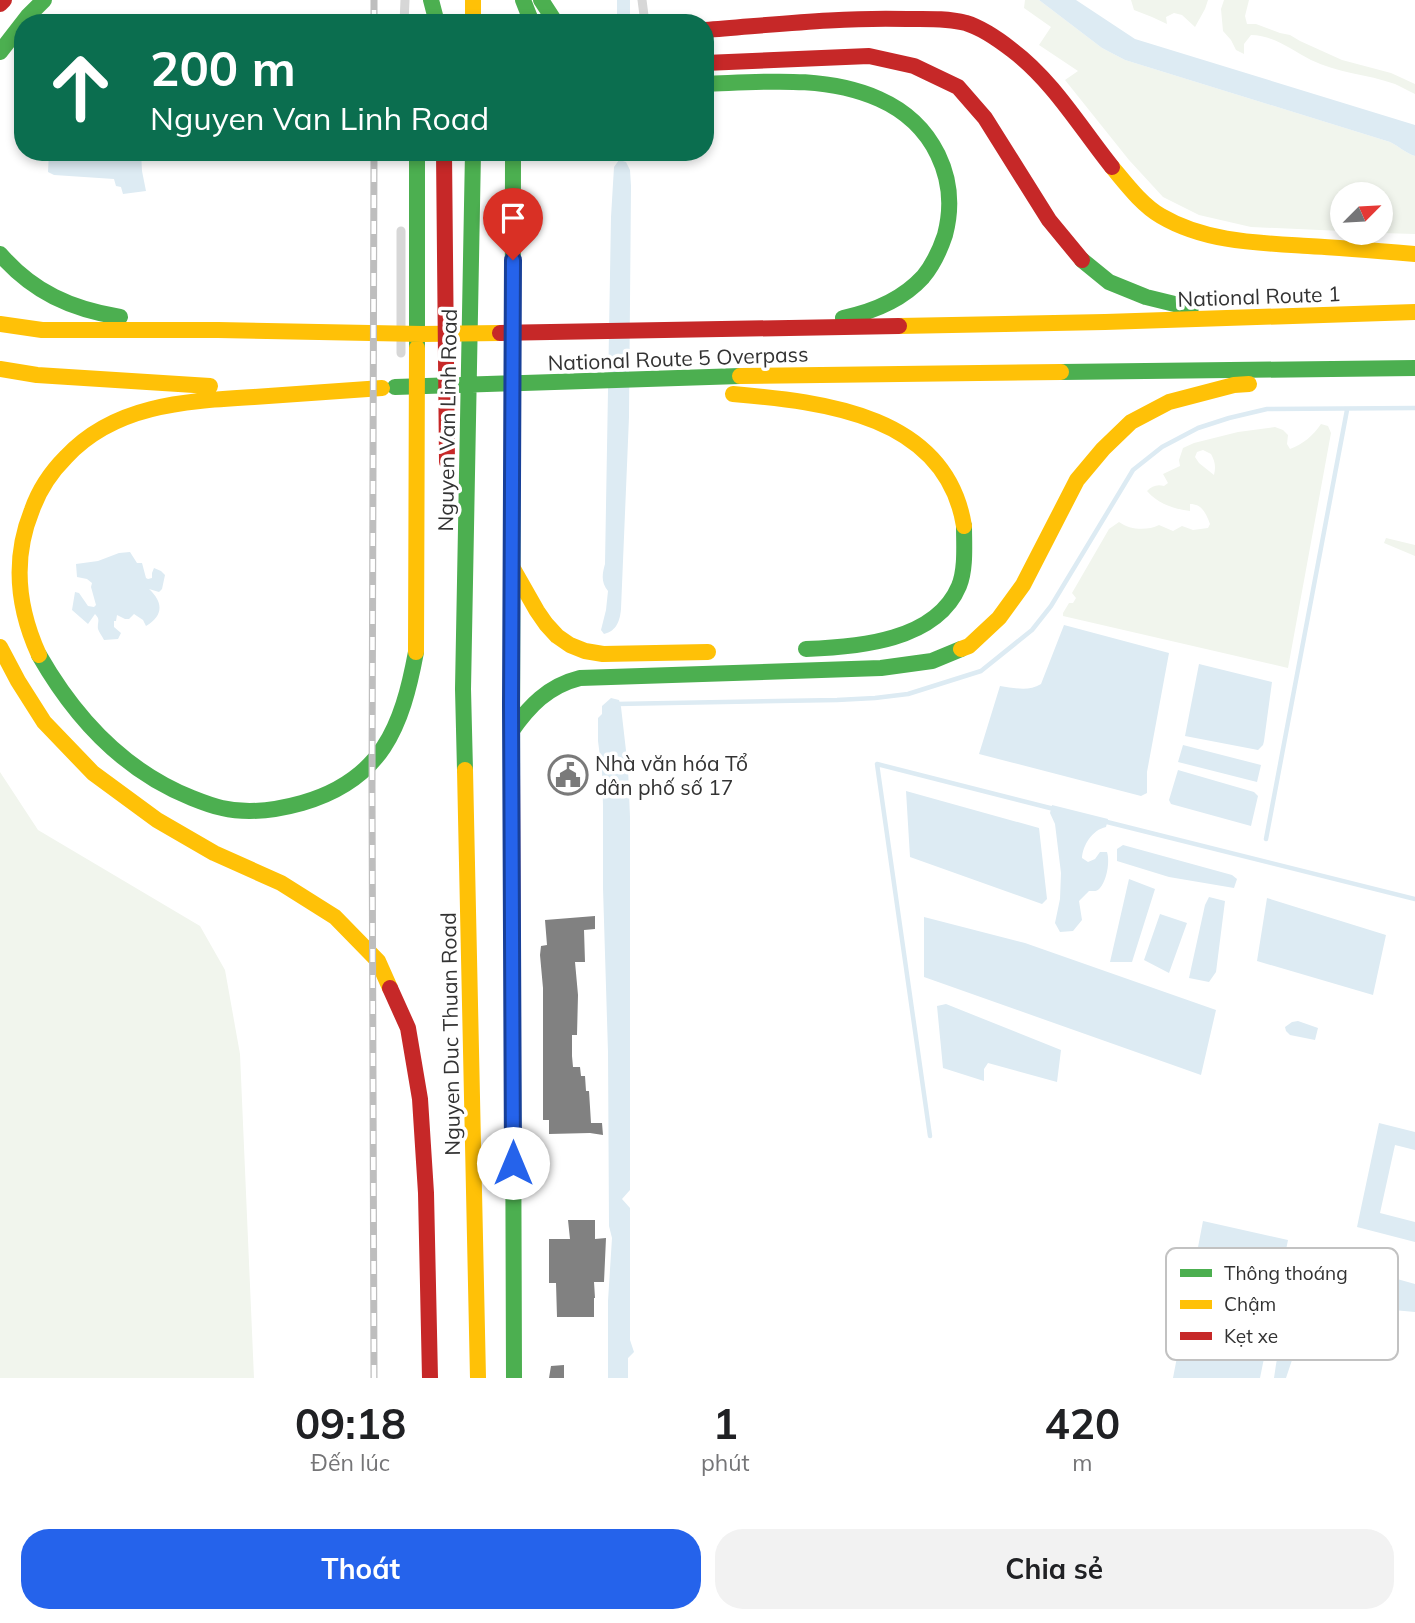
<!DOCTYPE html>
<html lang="vi">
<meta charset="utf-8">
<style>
:root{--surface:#fff;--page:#f2f2f2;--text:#202124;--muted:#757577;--accent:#2563eb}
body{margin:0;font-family:Mulish,sans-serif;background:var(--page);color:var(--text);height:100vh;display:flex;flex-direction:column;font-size:26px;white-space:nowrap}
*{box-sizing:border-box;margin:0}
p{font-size:23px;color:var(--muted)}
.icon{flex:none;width:38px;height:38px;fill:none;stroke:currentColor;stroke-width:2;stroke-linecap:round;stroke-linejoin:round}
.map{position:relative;height:1378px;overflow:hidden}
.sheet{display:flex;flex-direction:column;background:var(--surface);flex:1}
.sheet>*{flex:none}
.top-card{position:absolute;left:14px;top:14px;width:700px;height:147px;border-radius:28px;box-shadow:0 4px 10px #0003;background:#0b6e4f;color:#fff;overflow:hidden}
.needle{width:46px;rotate:66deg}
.buttons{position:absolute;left:1330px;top:182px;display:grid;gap:14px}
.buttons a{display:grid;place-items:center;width:63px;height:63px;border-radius:50%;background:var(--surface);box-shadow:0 4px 10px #0003;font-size:35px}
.pin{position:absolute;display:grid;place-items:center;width:60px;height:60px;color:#fff;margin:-72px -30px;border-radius:50% 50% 50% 0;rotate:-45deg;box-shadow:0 0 7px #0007}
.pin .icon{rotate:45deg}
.me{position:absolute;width:77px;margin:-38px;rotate:0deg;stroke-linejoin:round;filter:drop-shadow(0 0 5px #0008)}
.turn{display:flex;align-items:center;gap:24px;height:147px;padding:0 21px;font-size:32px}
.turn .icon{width:91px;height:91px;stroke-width:2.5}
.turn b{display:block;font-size:49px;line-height:60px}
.eta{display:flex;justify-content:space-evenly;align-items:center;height:119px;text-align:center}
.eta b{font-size:42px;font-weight:700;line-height:49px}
.cta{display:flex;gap:14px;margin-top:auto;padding:14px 21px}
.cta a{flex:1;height:80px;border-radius:28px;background:var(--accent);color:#fff;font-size:28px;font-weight:700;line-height:80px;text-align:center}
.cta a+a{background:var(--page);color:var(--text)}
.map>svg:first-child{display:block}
.green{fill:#f1f5ed;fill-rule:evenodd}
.water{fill:#ddebf3;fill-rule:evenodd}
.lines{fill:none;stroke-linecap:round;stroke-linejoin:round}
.stream{stroke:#ddebf3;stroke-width:4.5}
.building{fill:#818181}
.lane{stroke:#d7d7d7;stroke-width:9}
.fast{stroke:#4caf50;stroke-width:16}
.slow{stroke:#ffc107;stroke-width:16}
.jam{stroke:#c62828;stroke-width:16}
.rail-casing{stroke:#bebebe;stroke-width:7}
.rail{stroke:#fff;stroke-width:4.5;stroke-dasharray:13;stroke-linecap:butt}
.route-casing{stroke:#184099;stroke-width:18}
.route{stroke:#2563eb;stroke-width:12}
.labels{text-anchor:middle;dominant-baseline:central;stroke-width:7;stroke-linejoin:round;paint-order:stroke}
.street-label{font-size:21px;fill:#333;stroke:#fff}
.poi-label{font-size:21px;fill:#333;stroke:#fff;text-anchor:start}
.key{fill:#fff;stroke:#c2c2c2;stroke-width:2}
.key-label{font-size:19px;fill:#333}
</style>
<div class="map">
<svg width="1415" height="1378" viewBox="0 0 1415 1378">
<rect width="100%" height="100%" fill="#fff"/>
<path class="green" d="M1025,0H1039L1102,48L1125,60L1390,142C1399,146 1405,153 1415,156V234L1381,233V194H1342V231L1251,227L1199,215L1163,197L1129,160L1065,80L1078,71L1039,45L1051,27L1024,8Z
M1131,0H1208L1205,9L1195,27L1182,15L1174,13L1166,17L1167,24L1152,17L1134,10Z
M1224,0H1249L1245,16L1247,24H1256L1280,33L1290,35L1300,41L1342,60L1391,73L1415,84V94C1408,91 1402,87 1395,84C1367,74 1337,73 1311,60C1292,50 1273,35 1251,35L1244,44V54L1236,50L1231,40L1223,31L1221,9Z
M1321,424L1328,426L1331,433L1288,668L1063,616V613L1069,603H1073L1076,598L1072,593L1109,529L1119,522C1130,530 1147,531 1159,525L1173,531L1182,526L1193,530L1208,528L1210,524C1206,513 1202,504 1190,504V511C1174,509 1158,504 1147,491C1152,486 1157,484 1164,486L1168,483L1163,474L1180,466L1179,460L1183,448L1194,443L1238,432L1275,427L1283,430L1288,435L1287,444L1290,449C1303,444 1313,436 1321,424ZM1203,450L1211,454C1215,461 1216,467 1214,475L1199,463L1195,457L1197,452Z
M1386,538L1415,545V556L1384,543Z
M0,772L38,830L200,926L225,970L240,1054L254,1378H0Z"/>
<path class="water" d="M617,0H630V16L617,17Z
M1039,0H1076L1135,39L1415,125V156C1405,153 1399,146 1390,142L1125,60L1102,48Z
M49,152H141L142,171L146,191L123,194L121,187L116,186L114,179L54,175L48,172Z
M619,160L626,162L630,170L631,186L629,417L621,609C620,620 617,631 604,634L601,630L606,610L608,591C601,582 602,575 605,564L611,217L614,167Z
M130,552L137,563H142L146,578L148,579L152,578V573L154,568L161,571L165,575L162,589L159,592L149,589C163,602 164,615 146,626L143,620L134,614L129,619H125L117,615L116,621H114V627L121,633L118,639L104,640C102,636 99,632 98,629C97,622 101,620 95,614L88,624L72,610L75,592L79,593L88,606L94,607L96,605L91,587L92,583L87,579L77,577L76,564L98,561L119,553Z
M1064,625L1169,653L1147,772V793L1141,796L979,754L1000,686C1015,688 1028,692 1041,684Z
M1199,664L1272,682L1264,741L1263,745L1258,750L1185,736Z
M611,698L619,700L621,707L628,768L630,817V1190L622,1199L630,1208V1340L634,1352L628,1358V1378H608V1301L612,1238L609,1226L608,1052L603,888V806L602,772L598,741V718L602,714V706Z
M1183,745L1261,765L1257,782L1178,762Z
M1178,770L1254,792L1258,796L1251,826L1171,804L1169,800Z
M906,791L1039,828L1047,899L1042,904L910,857Z
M1052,805L1108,819L1106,827C1092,830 1083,845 1082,858L1088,862L1095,859L1100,852H1107C1110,861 1107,880 1100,888C1097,892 1094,891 1089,891L1079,901L1082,920L1073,931L1060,932L1055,923L1060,899L1061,873L1055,824L1050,813Z
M1123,845L1232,875L1237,879L1234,888L1169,877L1117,861V849Z
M1129,879L1155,889L1132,962H1110Z
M1209,897L1225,901L1216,972L1209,982L1189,978L1205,905Z
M1267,898L1386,935L1373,995L1257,961Z
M1160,914L1187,923L1169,973L1144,960Z
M924,917L1025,943L1216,1010L1201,1075L924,977Z
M946,1004L1061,1050L1057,1082L988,1063L984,1069V1081L943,1068L937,1006Z
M1298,1021L1318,1028L1315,1040L1290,1035L1286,1031L1285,1027L1292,1022Z
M1379,1123L1415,1132V1150L1395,1145L1380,1213L1415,1222V1242L1357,1227Z
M1203,1221L1288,1240L1260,1378H1173ZM1228,1270L1233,1275L1238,1273L1245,1277C1244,1283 1241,1293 1235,1296L1230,1285L1225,1286L1218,1278V1273Z
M1325,1250L1345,1262L1372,1272L1415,1284V1312L1382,1309L1318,1293L1302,1330L1286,1378H1274C1280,1335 1292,1293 1306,1252Z"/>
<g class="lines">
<path class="stream" d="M621,165V152
M617,705L616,704L837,700L875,698L908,694L981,671L1032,630L1051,606L1133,470L1162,447L1198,428L1229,418L1267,409L1415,408
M1103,821L1415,899
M1266,839L1347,410
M930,1136L877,764L1054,809"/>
</g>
<path class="building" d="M568,767H586V783H568Z
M595,916V929L584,930L585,962H575L578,995L577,1035H572V1056L573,1067H580L581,1076H585L586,1091H589L591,1123H602L603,1135L590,1133L549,1134V1120H543V988L540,955L541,946L547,945L545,920Z
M568,1220H595V1239L606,1238L604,1282H594L595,1298H594V1317H557L556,1283H549V1239H570Z
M564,1365V1378H549L551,1366Z"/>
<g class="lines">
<path class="lane" d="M642,0L645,23
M404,23L405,0
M401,353V231"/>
<path class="fast" d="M431,0L437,23
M523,0L532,23
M541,0L556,23
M0,52L28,16L44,0
M705,84C762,82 825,75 879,99C933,123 960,178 945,235C940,250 933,265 923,277C902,300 872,312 843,318
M0,254C33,292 71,309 120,317
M1082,260L1109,282L1146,297L1191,308
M417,348V152
M1061,372L1415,368
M395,387L740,376
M806,649C858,647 936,641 959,586C966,569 964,545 964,526
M39,655C75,718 124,771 192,798C202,802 212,806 222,808C248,814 277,810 302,803C382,780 402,727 416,652
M511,732C529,706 548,686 580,678L881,668L932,661L961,649
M465,770L463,689L473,152
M512,773L513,152
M513,1065L514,1378"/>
<path class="slow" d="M473,0V23
M1112,167C1127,185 1142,205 1161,216C1205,242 1258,243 1308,246C1343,248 1379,251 1415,254
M0,324L42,330H218L422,334L500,333
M899,326L1105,322L1415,312
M0,369L37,375L210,386
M740,376L1061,372
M733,394C825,402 946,415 964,526
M512,567L537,611L546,624L557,636L570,645L585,651L603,654L708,652
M0,647L18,681L44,722L93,773L157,820L214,853L281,883L335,917L378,961L390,988
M961,649L969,646L999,618L1023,585L1077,480L1103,449L1131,422L1169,402L1234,385L1249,384
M416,652L417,348
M39,655C18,609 12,559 32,510C39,490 51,472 66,457C115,404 187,401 254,397C297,394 339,391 382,388
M465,770L478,1378"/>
<path class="jam" d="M0,4L4,0
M705,30C772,25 840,17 907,19C926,19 947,18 966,23C982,28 998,39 1012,50C1053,81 1080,127 1112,167
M705,63L869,56L914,66L958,87L985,118L1049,220L1082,260
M444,152L447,462
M500,333L899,326
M512,773L513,1065
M390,988L408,1028L420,1099L426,1193L430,1378"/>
<g class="rail-casing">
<path id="rail" d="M374,23V0
M374,1378L372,788L374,152"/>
</g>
<use href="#rail" class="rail"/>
</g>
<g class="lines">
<g class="route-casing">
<path id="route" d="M513,260L511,705L513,1163"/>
</g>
<use href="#route" class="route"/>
</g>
<defs>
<g id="civic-ring" transform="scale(2.0125)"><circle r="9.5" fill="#fff" stroke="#7a7a7a" stroke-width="1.5"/><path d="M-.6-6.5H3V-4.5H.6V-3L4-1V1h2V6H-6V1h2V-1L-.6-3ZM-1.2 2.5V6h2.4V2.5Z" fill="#7a7a7a"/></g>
</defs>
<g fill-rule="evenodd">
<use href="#civic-ring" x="568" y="775"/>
</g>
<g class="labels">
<g class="street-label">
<text transform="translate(1259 296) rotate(-2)">National Route 1</text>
<text transform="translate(678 358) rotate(-2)">National Route 5 Overpass</text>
<text transform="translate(447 420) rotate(-89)">Nguyen Van Linh Road</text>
<text transform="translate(450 1034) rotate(-91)">Nguyen Duc Thuan Road</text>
</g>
<g class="poi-label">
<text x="595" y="763">Nhà văn hóa Tổ<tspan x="595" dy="24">dân phố số 17</tspan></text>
</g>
</g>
<rect x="1166" y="1248" width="232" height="112" rx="10" class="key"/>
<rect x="1180" y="1269" width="32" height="8" fill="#4caf50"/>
<rect x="1180" y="1300" width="32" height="9" fill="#ffc107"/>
<rect x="1180" y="1332" width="32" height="8" fill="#c62828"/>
<g class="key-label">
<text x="1224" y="1280">Thông thoáng</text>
<text x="1224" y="1311">Chậm</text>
<text x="1224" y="1343">Kẹt xe</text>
</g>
</svg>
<div class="buttons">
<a><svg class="needle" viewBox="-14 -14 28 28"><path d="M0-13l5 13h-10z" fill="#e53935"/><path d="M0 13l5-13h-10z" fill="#757577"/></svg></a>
</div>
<div class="pin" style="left:513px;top:260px;background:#d93025"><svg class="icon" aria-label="arrive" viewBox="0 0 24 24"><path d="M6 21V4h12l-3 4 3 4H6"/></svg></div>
<svg class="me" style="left:513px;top:1163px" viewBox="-20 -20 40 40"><circle r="19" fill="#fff"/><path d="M0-13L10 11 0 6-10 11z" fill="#2563eb"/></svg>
<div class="top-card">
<div class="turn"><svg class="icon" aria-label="ahead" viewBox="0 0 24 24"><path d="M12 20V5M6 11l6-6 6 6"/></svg><div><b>200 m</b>Nguyen Van Linh Road</div></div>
</div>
</div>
<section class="sheet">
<div class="eta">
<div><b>09:18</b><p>Đến lúc</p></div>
<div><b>1</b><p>phút</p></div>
<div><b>420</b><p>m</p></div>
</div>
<div class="cta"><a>Thoát</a><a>Chia sẻ</a></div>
</section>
